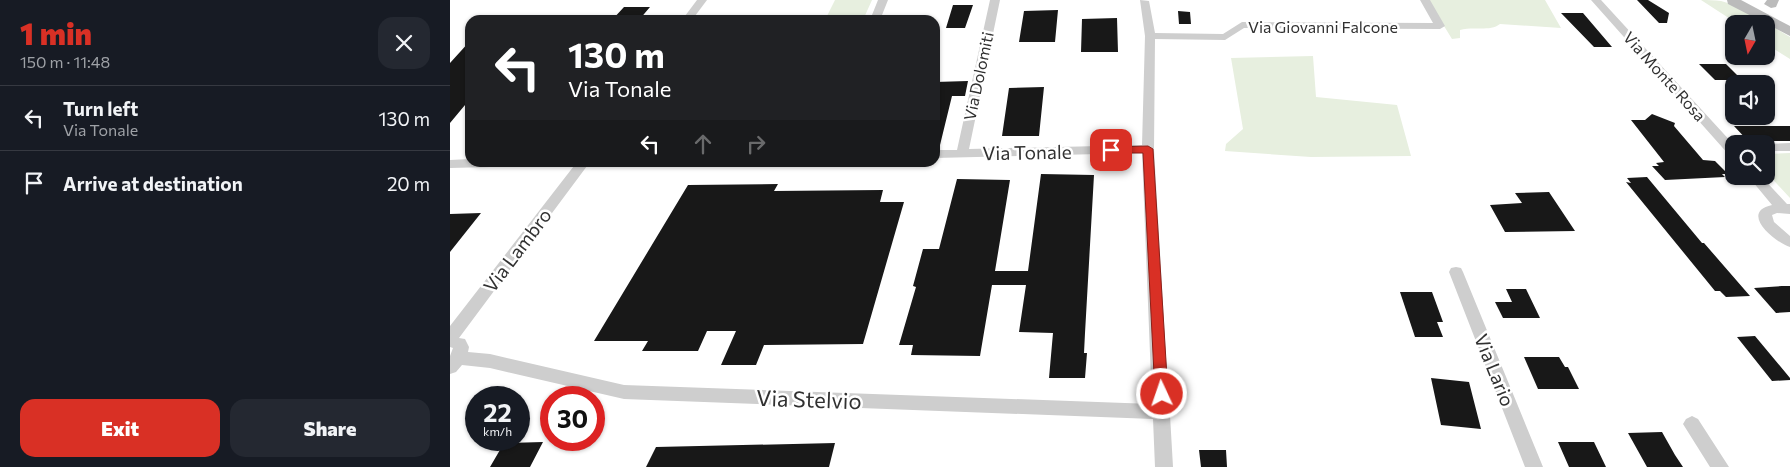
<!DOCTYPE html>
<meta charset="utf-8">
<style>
:root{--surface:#171b24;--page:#242831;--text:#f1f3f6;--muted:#9ea1a6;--line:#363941;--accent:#d93025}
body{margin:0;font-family:Commissioner,sans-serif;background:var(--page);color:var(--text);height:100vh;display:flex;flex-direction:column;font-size:19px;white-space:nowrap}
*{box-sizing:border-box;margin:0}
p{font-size:16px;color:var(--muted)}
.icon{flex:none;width:28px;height:28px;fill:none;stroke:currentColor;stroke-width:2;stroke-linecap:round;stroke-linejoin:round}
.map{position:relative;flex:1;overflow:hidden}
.side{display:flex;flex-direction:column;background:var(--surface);width:450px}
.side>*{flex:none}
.hud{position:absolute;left:15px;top:15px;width:475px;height:152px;border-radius:15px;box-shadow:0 1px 4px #0004;background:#202124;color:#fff;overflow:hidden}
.needle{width:32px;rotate:189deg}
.controls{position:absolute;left:1275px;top:15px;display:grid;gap:10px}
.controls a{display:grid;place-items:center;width:50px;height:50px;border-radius:10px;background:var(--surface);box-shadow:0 1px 4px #0004;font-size:25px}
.speed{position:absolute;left:15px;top:386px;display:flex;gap:10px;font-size:25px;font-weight:700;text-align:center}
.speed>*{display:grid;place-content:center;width:65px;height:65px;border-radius:50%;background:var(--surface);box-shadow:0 1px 4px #0004;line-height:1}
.speed small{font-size:12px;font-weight:400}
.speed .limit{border:8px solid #d22;background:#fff;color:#111}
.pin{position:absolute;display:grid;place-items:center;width:42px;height:42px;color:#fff;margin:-21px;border-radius:10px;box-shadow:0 2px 8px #0006}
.me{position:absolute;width:55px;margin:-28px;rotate:357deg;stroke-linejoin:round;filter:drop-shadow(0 0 4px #0008)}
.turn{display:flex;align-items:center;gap:18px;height:105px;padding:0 20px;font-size:22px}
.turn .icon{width:65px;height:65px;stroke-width:2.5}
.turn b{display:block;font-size:35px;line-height:42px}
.lanes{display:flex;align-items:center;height:48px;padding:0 20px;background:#0003;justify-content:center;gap:25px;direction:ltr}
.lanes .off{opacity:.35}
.round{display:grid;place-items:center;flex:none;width:52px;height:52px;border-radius:15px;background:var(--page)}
.summary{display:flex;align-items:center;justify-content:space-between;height:85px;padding:0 20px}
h1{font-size:30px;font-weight:800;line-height:38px;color:var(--accent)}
.button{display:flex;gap:10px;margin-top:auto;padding:10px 20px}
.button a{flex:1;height:58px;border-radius:15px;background:var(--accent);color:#fff;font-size:20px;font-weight:800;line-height:58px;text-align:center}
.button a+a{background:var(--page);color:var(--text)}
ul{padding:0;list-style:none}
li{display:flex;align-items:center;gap:15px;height:65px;padding:0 20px;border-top:1px solid var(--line)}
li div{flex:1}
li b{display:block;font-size:19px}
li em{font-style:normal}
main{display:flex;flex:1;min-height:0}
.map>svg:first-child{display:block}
.green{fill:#e7efdf}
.building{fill:#181818}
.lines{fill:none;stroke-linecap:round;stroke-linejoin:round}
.minor{fill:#cecece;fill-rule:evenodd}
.secondary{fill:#bbb;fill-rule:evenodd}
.route{fill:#d93025;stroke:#8d1f18}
.labels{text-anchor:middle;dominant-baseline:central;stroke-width:5;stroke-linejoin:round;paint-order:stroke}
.far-street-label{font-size:16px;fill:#313131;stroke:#fff}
.street-label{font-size:19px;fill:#313131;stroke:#fff}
.near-street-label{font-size:22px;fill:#313131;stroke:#fff}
</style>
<main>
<section class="side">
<div class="summary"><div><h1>1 min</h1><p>150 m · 11:48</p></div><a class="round"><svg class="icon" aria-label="close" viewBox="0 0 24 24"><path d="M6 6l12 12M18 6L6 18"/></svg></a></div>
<ul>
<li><svg class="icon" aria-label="left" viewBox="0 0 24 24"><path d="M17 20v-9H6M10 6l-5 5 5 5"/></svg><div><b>Turn left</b><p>Via Tonale</p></div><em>130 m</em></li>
<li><svg class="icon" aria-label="arrive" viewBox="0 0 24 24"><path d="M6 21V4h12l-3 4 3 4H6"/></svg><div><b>Arrive at destination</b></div><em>20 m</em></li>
</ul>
<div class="button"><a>Exit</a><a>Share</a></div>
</section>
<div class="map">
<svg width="1340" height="467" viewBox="0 0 1340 467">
<rect width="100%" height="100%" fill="#fff"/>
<path class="green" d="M385,0H422L413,20H375Z
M978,0H1095L1111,28L1050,24C1040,32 1023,26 1010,30V38L1002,39Z
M1251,0C1257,0 1265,0 1271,1C1295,7 1318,24 1340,37V59L1316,44V24H1288Z
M863,56L866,97L947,105L961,156L861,157L775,151L776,144L793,129L781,58Z
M1340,153V198L1316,172V154Z"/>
<path class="building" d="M1187,0H1198L1219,13L1217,23H1209Z
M503,5H523L515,28H496Z
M174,7H200L189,20H162Z
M608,10L605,42H569L574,11Z
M728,11L740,12L741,24H729Z
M1111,13H1133L1162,47H1144Z
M667,18L668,52H631L632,19Z
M20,41V99L0,123V63Z
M1249,64H1276L1292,80H1265Z
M518,81L515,96H502L490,145H485V82Z
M594,87L589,136H552L559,88Z
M1202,114L1225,123L1224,126L1253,160L1265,161L1278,174H1272L1275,177L1215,180L1202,166H1209L1206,163L1214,162L1181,120H1195Z
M1284,126H1340V141H1298Z
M591,174L644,175L635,333L634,353H637L635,378H599L603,333L569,332L576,285H542L530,356L461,355L463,345H449L466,287L463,286L473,249H489L507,179L560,180L545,271H578Z
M1197,177L1252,243H1254L1300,296L1276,297L1270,291H1265L1176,182L1181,183L1177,178Z
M328,184L324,191L433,190L430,202H454L413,344L314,345L306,365H271L286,331H257L248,351H192L198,341H144L238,185Z
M1099,192L1125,231L1055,232L1040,205L1072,203L1065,193Z
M31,213L0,252V214Z
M1332,286H1340V312L1326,313L1304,288Z
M1056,289H1076L1090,318H1053L1045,302H1062Z
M950,292H982L993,322H987L993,337H965Z
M1305,336L1340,378V380L1322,381L1287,337Z
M1074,357H1109L1115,367H1118L1129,389H1088Z
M981,378L1019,382L1031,429L991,425Z
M1212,432L1225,455L1233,467H1197L1178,433Z
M93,442L80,467H40L54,443Z
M1108,442H1144L1156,467H1119Z
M385,443L379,467H196L206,447Z
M749,450H776L777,467H751Z"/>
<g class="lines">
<path class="minor" d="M247,0H257L242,20H232Z
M428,0H438L430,20H420Z
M540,0H550L519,149L692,145L695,36L690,0L699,1L705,33L773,34L792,22L983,23L970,0H980L995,26L990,29L794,28L775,40L705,39L704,149L719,408L722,412L720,415L723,467H705L703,419L174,399L40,368L12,365L6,372L0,374V356L3,348L0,347V326L127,162H140L9,338L15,339L19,347L18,352L40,354L174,385L702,404L692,153L485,158V150H507Z
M1141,0H1151L1284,145V157L1280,156Z
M1340,143V151H1316V144H1314Z
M20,159V162H87L81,166L0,168V160Z
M1298,176H1311L1337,204H1340V214L1327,213L1322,215L1324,222L1340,236V247C1324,242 1289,212 1322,205Z
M1006,267L1011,268L1013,272L1093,467H1075L999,272L1001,268Z
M1242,416L1248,419L1279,467H1260L1233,424L1236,419Z"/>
<path class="secondary" d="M1277,0H1291L1340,26V36L1278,4Z
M1317,0H1329L1326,7L1321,8L1314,4Z"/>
</g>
<path class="route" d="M698,146L703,149L718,394L716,398L712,400L707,398L705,394L693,153H661L656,150L661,147Z"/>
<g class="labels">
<g class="far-street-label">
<text x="873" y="26">Via Giovanni Falcone</text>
<text transform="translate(528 76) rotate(-78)">Via Dolomiti</text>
<text transform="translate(1215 76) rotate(48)">Via Monte Rosa</text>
</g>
<g class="street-label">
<text transform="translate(577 152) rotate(-1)">Via Tonale</text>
<text transform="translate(67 250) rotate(-53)">Via Lambro</text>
<text transform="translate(1045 370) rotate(68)">Via Lario</text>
</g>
<g class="near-street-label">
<text transform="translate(359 399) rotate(2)">Via Stelvio</text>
</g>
</g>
</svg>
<div class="controls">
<a><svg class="needle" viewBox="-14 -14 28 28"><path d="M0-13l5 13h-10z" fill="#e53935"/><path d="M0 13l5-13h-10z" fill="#9ea1a6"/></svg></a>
<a><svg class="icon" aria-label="sound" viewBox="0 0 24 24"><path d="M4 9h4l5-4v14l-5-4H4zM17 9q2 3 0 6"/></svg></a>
<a><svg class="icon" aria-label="search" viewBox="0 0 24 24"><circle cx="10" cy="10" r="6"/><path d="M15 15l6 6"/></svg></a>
</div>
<div class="speed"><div>22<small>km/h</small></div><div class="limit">30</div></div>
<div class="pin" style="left:661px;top:150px;background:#d93025"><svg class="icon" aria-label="arrive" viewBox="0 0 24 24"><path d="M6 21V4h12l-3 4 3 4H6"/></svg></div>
<svg class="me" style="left:712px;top:394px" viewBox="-20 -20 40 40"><circle r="17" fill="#d93025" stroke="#fff" stroke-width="3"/><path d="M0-11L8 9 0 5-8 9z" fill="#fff"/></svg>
<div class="hud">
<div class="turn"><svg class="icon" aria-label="left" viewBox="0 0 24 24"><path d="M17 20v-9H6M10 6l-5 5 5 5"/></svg><div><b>130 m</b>Via Tonale</div></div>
<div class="lanes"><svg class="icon" aria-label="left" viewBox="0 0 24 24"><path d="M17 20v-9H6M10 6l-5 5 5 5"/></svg><svg class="icon off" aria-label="ahead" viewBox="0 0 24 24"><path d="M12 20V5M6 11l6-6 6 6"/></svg><svg class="icon off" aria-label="right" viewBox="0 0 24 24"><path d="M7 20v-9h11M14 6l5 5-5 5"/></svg></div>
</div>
</div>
</main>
